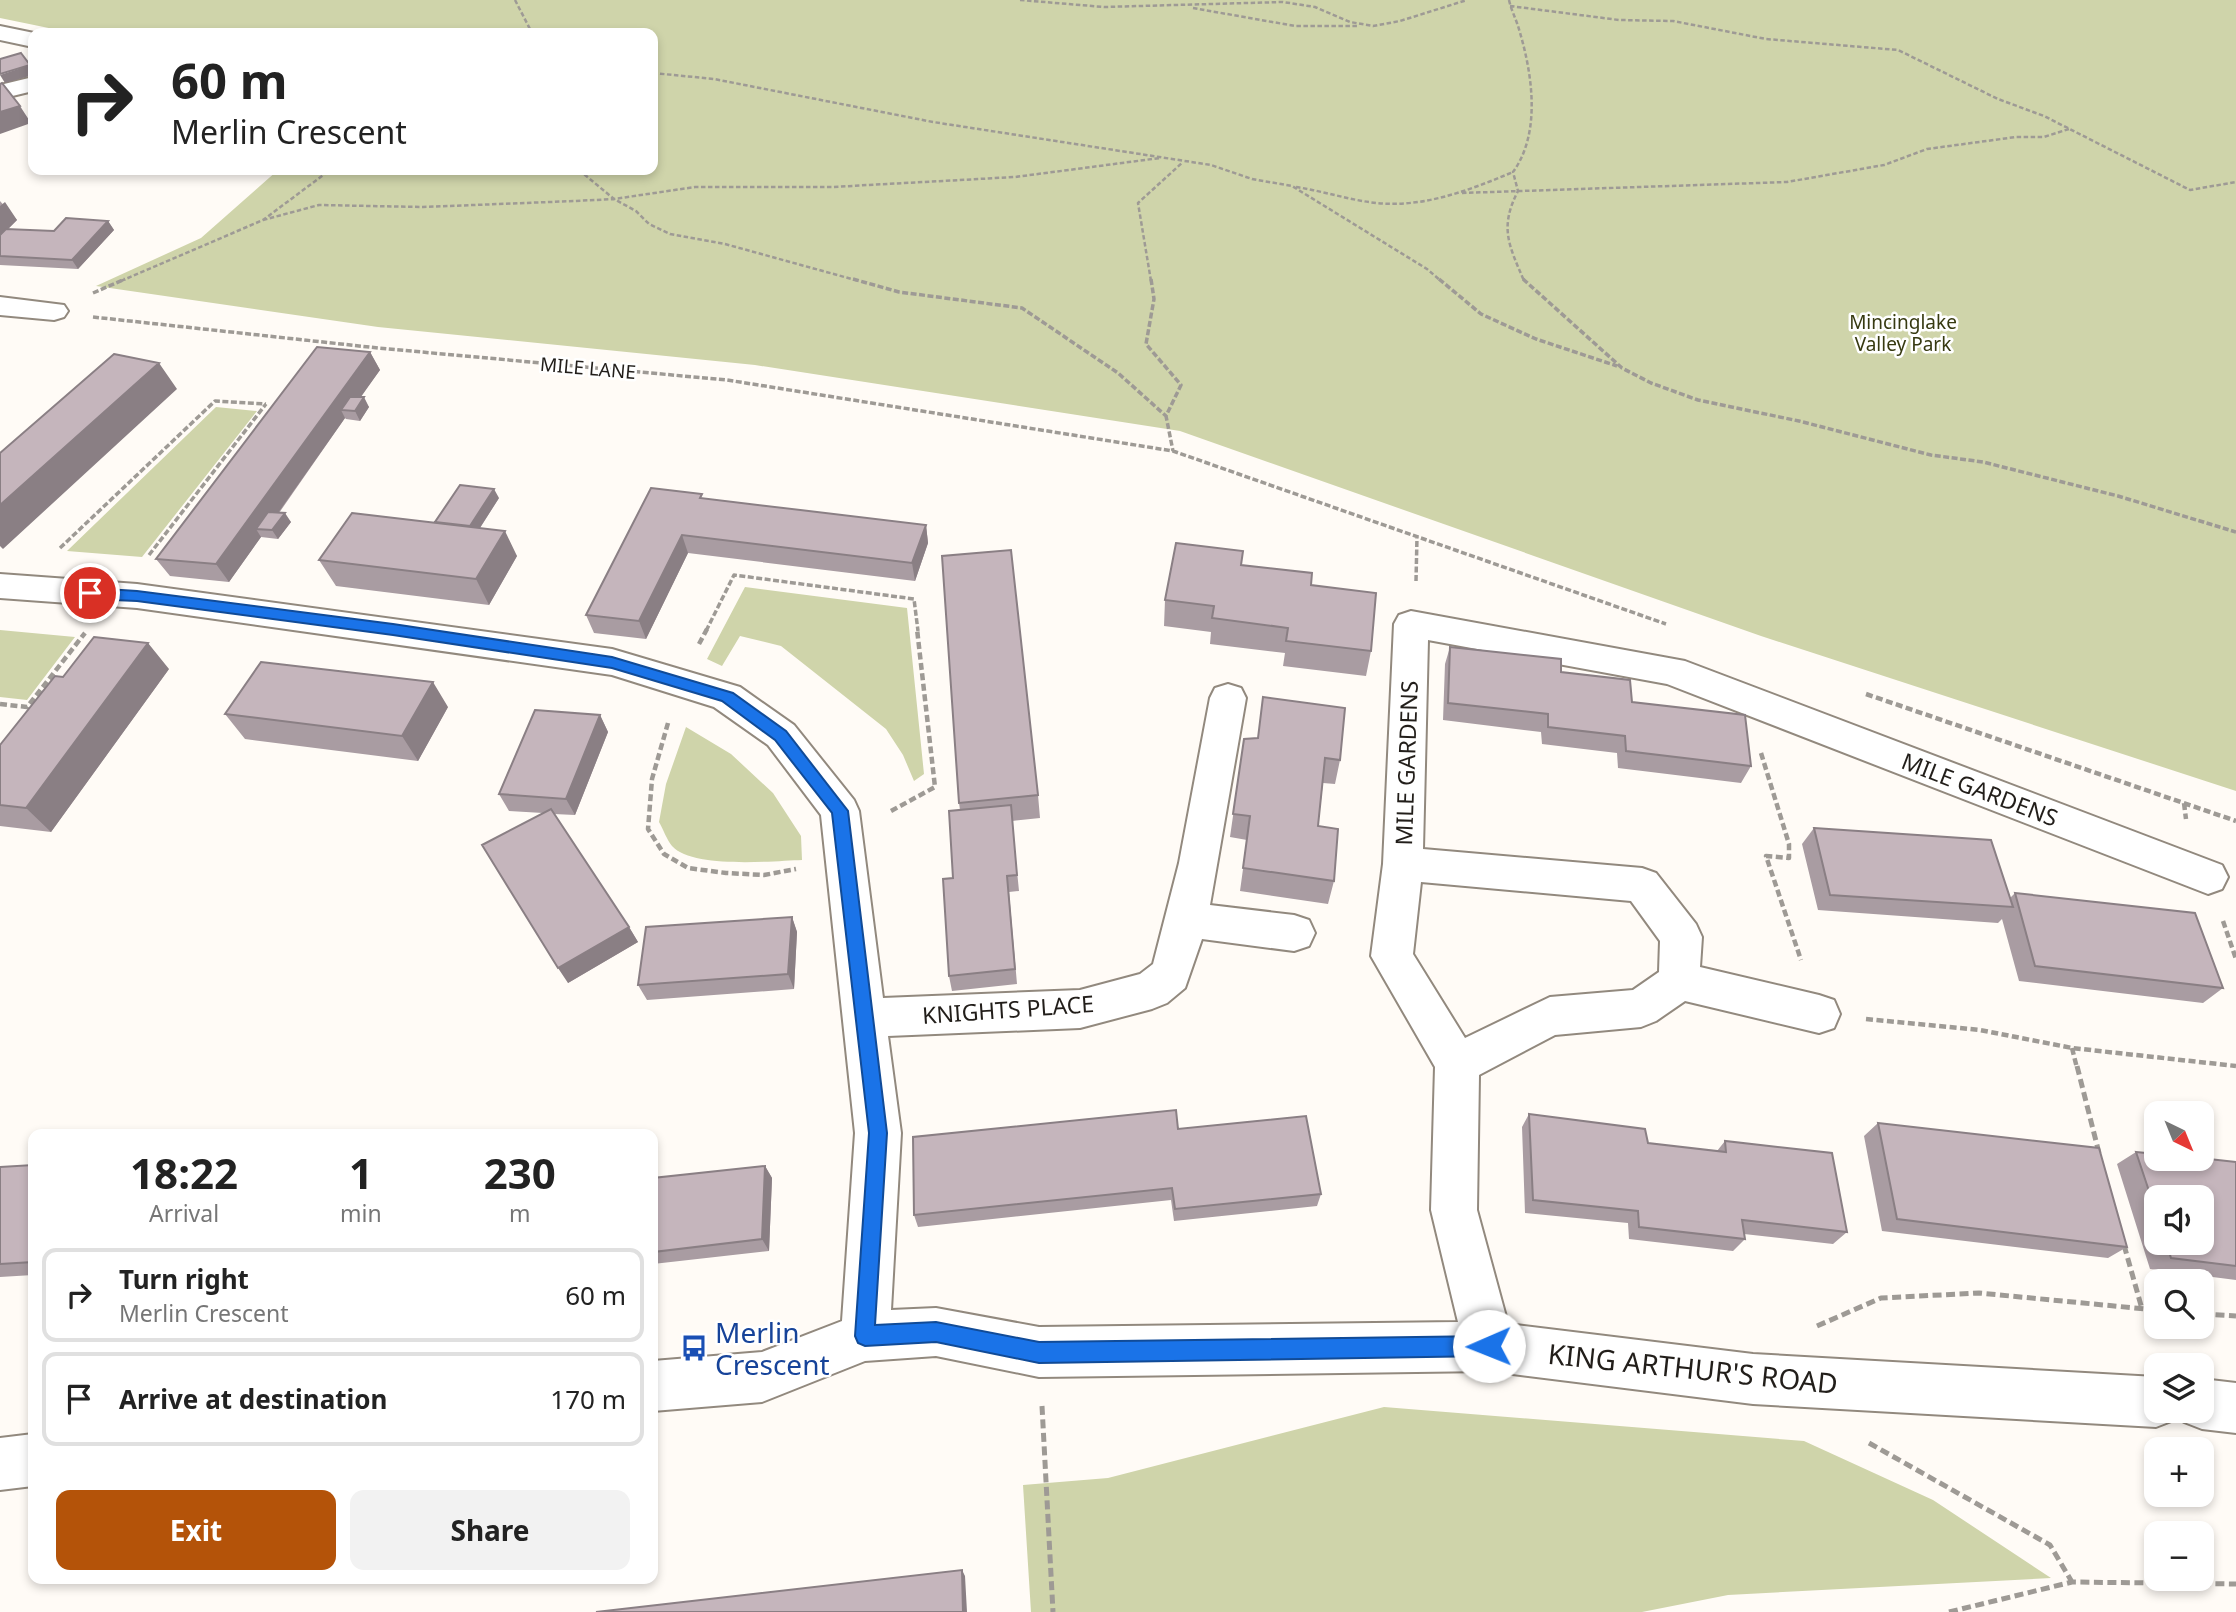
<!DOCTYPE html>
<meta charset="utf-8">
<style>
:root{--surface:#fff;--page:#f2f2f2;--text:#222;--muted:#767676;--line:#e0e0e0;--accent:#b45309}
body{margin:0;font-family:"Noto Sans",sans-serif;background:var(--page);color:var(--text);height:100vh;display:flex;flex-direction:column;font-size:26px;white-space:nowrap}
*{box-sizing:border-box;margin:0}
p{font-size:23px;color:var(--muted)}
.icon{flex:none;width:38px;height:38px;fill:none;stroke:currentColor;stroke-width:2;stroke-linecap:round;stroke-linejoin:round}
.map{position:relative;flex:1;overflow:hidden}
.side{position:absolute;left:28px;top:1129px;width:630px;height:455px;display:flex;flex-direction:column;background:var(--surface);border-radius:14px;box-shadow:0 4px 10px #0003}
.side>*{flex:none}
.top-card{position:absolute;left:28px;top:28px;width:630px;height:147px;border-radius:14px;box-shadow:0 4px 10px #0003;background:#fff;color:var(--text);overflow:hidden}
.needle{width:46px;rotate:137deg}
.fabs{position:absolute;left:2144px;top:1101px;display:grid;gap:14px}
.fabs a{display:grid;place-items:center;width:70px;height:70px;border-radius:14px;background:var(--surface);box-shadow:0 4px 10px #0003;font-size:35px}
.pin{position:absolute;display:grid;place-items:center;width:60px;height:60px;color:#fff;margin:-30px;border:4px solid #fff;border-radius:50%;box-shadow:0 2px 7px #0007}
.me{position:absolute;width:77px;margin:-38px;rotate:269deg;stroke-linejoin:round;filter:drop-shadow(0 0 5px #0008)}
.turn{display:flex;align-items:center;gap:24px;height:147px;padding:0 28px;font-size:32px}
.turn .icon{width:91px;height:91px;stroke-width:2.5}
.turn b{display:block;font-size:49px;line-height:60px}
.eta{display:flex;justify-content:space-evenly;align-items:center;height:119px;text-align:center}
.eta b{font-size:42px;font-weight:700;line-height:49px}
.cta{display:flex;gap:14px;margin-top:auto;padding:14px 28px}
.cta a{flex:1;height:80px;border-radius:14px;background:var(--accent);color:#fff;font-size:28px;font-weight:700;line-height:80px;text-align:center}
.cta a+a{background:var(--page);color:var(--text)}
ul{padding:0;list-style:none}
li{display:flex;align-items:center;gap:21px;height:94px;margin:0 14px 10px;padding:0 14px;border:4px solid var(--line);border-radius:14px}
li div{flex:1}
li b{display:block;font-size:26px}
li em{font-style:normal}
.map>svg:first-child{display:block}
.green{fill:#cfd4aa}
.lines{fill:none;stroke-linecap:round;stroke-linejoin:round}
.minor-casing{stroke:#92897e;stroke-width:4}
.path-far3{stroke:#9e9a95;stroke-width:2.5;stroke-dasharray:4.5 2.5;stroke-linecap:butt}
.path-far2{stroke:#9e9a95;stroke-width:3.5;stroke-dasharray:6 2.5;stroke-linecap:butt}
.path-far1{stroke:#9e9a95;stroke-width:4.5;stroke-dasharray:7 3.5;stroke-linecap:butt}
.path{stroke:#9e9a95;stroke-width:5;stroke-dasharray:9 4.5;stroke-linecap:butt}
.minor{fill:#fff;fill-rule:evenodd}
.wall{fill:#a99ca2;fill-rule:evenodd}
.shaded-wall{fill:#8a7f84}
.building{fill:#c5b5bc;stroke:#8a7f84;stroke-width:2}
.route{fill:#1a73e8;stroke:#114b97;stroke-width:2}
.labels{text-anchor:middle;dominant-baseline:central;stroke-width:5;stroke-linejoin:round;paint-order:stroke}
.far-park-label{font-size:19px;fill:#373a11;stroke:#fff}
.far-street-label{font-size:19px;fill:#221e1a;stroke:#fff}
.street-label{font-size:23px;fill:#221e1a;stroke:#fff}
.near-transit-label{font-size:28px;fill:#164399;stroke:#fff;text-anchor:start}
.near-street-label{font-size:28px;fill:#221e1a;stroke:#fff}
</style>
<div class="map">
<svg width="2236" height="1612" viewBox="0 0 2236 1612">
<rect width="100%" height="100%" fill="#fffbf6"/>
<path class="green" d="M0,0H2236V791L1761,636L1180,431L755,365L378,327L96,286L201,238L278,170H653V33H73L0,18Z
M216,407L257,411L142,557L67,551Z
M745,587L907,608L924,774L914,781L903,755L886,729L781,646L740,636L722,666L707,659Z
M0,630L75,637L27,700L0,697Z
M686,727L731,754L773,793L801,836L802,860C773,861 692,869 672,846C667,840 663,829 659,822L666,784Z
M1384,1407L1804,1441L1933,1500L2051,1578L1728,1595L1642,1612H1031L1023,1485L1108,1478Z"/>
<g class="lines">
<g class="minor-casing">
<path id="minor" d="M0,26L34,33L33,47L0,40Z
M33,77V91L0,99V85Z
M0,297L64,305L68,311L64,317L54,320L0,315Z
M0,574L137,584L612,649L740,687L794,725L854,800L859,811L883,998L1080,990L1140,974L1153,964L1179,863L1210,698L1215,688L1228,684L1241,688L1246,698L1210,905L1294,915L1309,920L1315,933L1309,946L1294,951L1202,939L1185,988L1167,1003L1152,1009L1080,1028L888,1036L901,1133L891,1310L936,1308L1039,1327L1458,1322L1431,1210L1435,1067L1371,956L1383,864L1394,624L1399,615L1411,611L1685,661L2222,865L2228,877L2222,889L2208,894L1667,684L1428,640L1423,849L1642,868L1656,873L1696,924L1702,937L1700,967L1819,995L1834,1000L1840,1014L1834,1028L1819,1033L1685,1001L1656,1021L1641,1027L1555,1035L1479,1075L1477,1210L1508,1324L1753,1354L2156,1377V1410H2178L2174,1420L2156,1427L1753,1404L1489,1371L1039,1377L936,1356L865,1361L762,1402L653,1411V1361L762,1352L842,1321L855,1133L821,815L768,745L714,707L612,675L137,608L0,598ZM1421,882L1631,901L1660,941L1659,972L1633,990L1550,997L1465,1038L1413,954Z
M2202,1379L2236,1383V1433L2202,1429L2184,1422L2179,1410H2202Z
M33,1434V1486L0,1490V1438Z"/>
</g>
<path class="path-far3" d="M515,0L532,33
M1020,0L1104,7L1283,2L1315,7L1350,22L1373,26L1400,21L1467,0
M1509,0C1511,9 1515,17 1518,26C1532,71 1542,132 1513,172L1518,191C1499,228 1509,245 1524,281
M1510,6L1619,20L1673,21L1766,39L1898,50L1998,99L2044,116L2190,190L2236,182
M1193,8L1295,26H1357
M653,73L714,79L933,122L1211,165L1252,179L1292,186L1427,269L1441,281
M579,170L614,199L636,211L649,224L670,234L725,244L859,281
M1296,187C1323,191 1349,200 1376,203C1424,208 1470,190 1513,172
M1462,193L1787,182L1884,165L1927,149L2016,137H2044L2069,129
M263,220L319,205L423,207L575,201L614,199L695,187H832L1015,177L1160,158
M121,281L263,220L330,170
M1151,281L1138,203L1183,162"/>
<path class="path-far2" d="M853,279L899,292L1022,308L1118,373L1166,416
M1151,279L1154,299L1146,344L1181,385L1166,416L1173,451
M1439,279L1481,314L1536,339L1617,366
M1523,279L1622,368L1651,383L1698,400L1799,421L1931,455L1983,462L2118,496L2236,532
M93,293L125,279
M93,317L378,348L727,380L1173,451L1666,624
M60,548L215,401L266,404
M149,555L266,404
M1416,581L1417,537
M706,631L734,575L914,599L918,631"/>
<path class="path-far1" d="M699,644L707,629
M1866,694L2236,821
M0,704L27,707L85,633
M668,723L652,779L648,829L664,854L688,868L726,873L764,875L796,869
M1761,753L1789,844V858L1766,856L1801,960
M2184,803L2186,819
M891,811L935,787L917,629
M2223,921L2236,959
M1866,1019L1980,1030L2072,1048L2236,1066
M2072,1048L2077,1068"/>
<path class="path" d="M2077,1066L2099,1153
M2124,1245L2142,1309
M2202,1314L2236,1316
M1817,1326L1881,1298L1979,1293L2156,1310
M1042,1406L1053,1612
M1869,1443L2050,1545L2072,1582
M1949,1612L2072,1582L2236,1584"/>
<use href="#minor" class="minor"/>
</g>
<path class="wall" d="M0,201L17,220L8,229L54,231L108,221L114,230L78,269L0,265Z
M370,352L380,370L360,397L369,407L360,421L346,419L345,418L279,513L291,522L278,539L261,537L229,582L170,576L156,559Z
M499,498L480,528L517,556L489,605L336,586L319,560L435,522Z
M704,499L926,525L928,543L915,581L688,553L646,639L594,633L586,615Z
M1242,565L1311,585L1371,651L1366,676L1283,666L1285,653L1210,644L1211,632L1164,626L1165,600Z
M1450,647L1561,672L1632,702L1751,766L1741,783L1618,768L1617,753L1542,744L1541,732L1443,720L1445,664Z
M169,669L51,832L0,826V745Z
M448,707L418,761L245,739L225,714Z
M600,715L608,732L575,815L554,814L629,927L638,942L568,983L543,813L509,811L499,794Z
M1244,739L1340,760L1335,784L1323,783L1318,826L1334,881L1328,904L1240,891L1247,840L1230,837Z
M1038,795L1040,818L1012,821L1019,891L1009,892L1017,984L952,991L949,976L953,878L960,810L959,803Z
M1814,828L2010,898L2015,893L2223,988L2203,1003L2019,981L2002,919L1998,923L1818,910L1802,844Z
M792,917L797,932L794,989L647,1000L638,985Z
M1529,1114L1648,1143L1717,1151L1725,1141L1847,1232L1833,1244L1744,1234L1745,1239L1733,1251L1629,1239L1628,1223L1525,1213L1522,1127Z
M1878,1123L2127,1247L2108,1258L1882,1231L1864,1136Z
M1178,1129L1321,1194L1317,1206L1174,1221L1171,1200L918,1227L914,1215Z
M2136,1152L2236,1162V1280L2150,1269L2117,1164ZM2156,1197L2202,1242H2156Z
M33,1165V1275L0,1277V1167Z
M765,1166L772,1178L769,1251L653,1264V1178Z"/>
<path class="shaded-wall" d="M30,65L33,70V75L5,83L0,75Z
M20,106L31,123L0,134V112Z
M5,202L17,220L0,237V206Z
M108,221L114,230L78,269L72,260Z
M370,352L380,370L351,411L341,410L345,418L266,530L256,529L261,537L229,582L216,564Z
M159,363L177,389L3,549L0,546V505Z
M364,397L369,407L360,421L355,411Z
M494,489L499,498L465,551L460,541Z
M285,513L291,522L278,539L272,530Z
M926,525L928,543L915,581L912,563Z
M505,531L517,556L489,605L476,579Z
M682,535L688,553L646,639L639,621Z
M148,643L169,669L51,832L26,808Z
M433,682L448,707L418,761L402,736Z
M600,715L608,732L575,815L566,799Z
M792,917L797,932L794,989L788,974Z
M629,927L638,942L568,983L558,968Z
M765,1166L772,1178L769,1251L762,1239Z
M962,1570L965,1576L967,1612H963Z"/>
<path class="building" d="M21,53L30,65L0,74V59Z
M2,83L20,106L0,112V84Z
M66,218L108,221L72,260L0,256V235L6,229L54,231Z
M317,347L370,352L216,564L156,559Z
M114,354L159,363L0,505V453Z
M350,397H364L355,411L341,410Z
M460,485L494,489L470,526L435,522Z
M651,488L702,494L700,498L926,525L912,563L682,535L639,621L586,615Z
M268,512L285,513L272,530L256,529Z
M352,513L505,531L476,579L319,560Z
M1176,543L1243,551L1241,565L1312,573L1311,585L1376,593L1371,651L1286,641L1288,628L1212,618L1214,606L1165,600Z
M1011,550L1038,795L959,803L942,556Z
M94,637L148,643L26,808L0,805V745L55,676L63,677Z
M1450,647L1561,659V672L1630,680L1632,702L1745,715L1751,766L1626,751L1625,736L1548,727V714L1448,703Z
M261,662L433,682L402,736L225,714Z
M1263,697L1345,708L1340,760L1325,758L1318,826L1338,829L1334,881L1243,868L1250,816L1233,814L1244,739L1258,738Z
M535,710L600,715L566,799L499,794Z
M1011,805L1017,875L1007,876L1015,969L949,976L943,879L953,878L949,811Z
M551,809L629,927L558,968L482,845Z
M1814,828L1991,840L2013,907L1830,895Z
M2015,893L2195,913L2223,988L2035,966Z
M792,917L788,974L638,985L646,927Z
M1176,1110L1178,1129L1306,1116L1321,1194L1175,1209L1172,1188L914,1215L913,1137Z
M1529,1114L1645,1129L1648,1143L1726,1152L1725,1141L1832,1153L1847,1232L1742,1220L1745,1239L1639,1227L1638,1211L1533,1200Z
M1878,1123L2099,1148L2127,1247L1897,1219Z
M2136,1152L2156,1154V1158H2200L2236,1162V1266L2171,1258L2166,1242H2202V1197H2156V1212Z
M33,1165V1262L0,1264V1167Z
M765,1166L762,1239L653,1252V1178Z
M962,1570L963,1612H596Z"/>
<path class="route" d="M90,588L137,591L393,624L612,657L733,693L786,731L848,811L887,1133L875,1325L936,1322L1039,1342L1489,1336L1496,1339L1499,1346L1496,1353L1489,1356L1039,1363L936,1342L865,1346L858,1343L855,1336L869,1133L832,813L775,740L722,701L612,668L393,635L137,601L90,599L83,593Z"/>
<defs>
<g id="bus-bare" transform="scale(2.1)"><path d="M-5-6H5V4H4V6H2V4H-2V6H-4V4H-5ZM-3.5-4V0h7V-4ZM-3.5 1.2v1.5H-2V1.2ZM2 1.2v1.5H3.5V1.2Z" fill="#1a4fb4" stroke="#fff" stroke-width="2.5" paint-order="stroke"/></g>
</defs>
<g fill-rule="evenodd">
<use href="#bus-bare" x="694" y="1348"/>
</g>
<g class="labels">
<g class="far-park-label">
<text x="1903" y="322">Mincinglake<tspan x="1903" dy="22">Valley Park</tspan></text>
</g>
<g class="far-street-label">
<text transform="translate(588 368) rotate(5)">MILE LANE</text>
</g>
<g class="street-label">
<text transform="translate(1406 763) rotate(-88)">MILE GARDENS</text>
<text transform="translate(1980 789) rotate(21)">MILE GARDENS</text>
<text transform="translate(1008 1009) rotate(-4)">KNIGHTS PLACE</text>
</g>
<g class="near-transit-label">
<text x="715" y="1332">Merlin<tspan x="715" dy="32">Crescent</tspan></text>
</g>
<g class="near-street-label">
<text transform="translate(1693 1368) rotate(6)">KING ARTHUR'S ROAD</text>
</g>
</g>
</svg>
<div class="fabs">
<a><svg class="needle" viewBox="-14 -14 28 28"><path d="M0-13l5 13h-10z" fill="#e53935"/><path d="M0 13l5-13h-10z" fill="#767676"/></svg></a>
<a><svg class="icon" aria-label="sound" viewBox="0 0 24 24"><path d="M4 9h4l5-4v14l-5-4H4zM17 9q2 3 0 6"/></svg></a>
<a><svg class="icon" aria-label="search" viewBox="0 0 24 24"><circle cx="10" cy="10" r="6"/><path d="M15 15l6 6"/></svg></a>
<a><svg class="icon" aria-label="layers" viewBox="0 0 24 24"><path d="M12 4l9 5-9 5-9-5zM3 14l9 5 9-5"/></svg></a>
<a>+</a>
<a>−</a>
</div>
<div class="pin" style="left:90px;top:593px;background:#d93025"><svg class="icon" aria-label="arrive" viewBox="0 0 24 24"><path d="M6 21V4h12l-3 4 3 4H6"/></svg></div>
<svg class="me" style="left:1489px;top:1346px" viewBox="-20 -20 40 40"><circle r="19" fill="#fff"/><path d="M0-13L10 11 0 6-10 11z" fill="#1a73e8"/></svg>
<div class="top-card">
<div class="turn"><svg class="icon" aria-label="right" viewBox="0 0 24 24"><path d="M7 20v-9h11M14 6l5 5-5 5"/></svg><div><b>60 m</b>Merlin Crescent</div></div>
</div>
<section class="side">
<div class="eta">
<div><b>18:22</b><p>Arrival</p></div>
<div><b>1</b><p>min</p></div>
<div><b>230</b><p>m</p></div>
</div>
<ul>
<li><svg class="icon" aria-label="right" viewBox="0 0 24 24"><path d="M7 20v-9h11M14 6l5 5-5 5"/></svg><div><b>Turn right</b><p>Merlin Crescent</p></div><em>60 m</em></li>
<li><svg class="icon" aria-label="arrive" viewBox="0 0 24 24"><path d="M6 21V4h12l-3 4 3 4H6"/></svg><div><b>Arrive at destination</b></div><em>170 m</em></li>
</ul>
<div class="cta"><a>Exit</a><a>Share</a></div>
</section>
</div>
